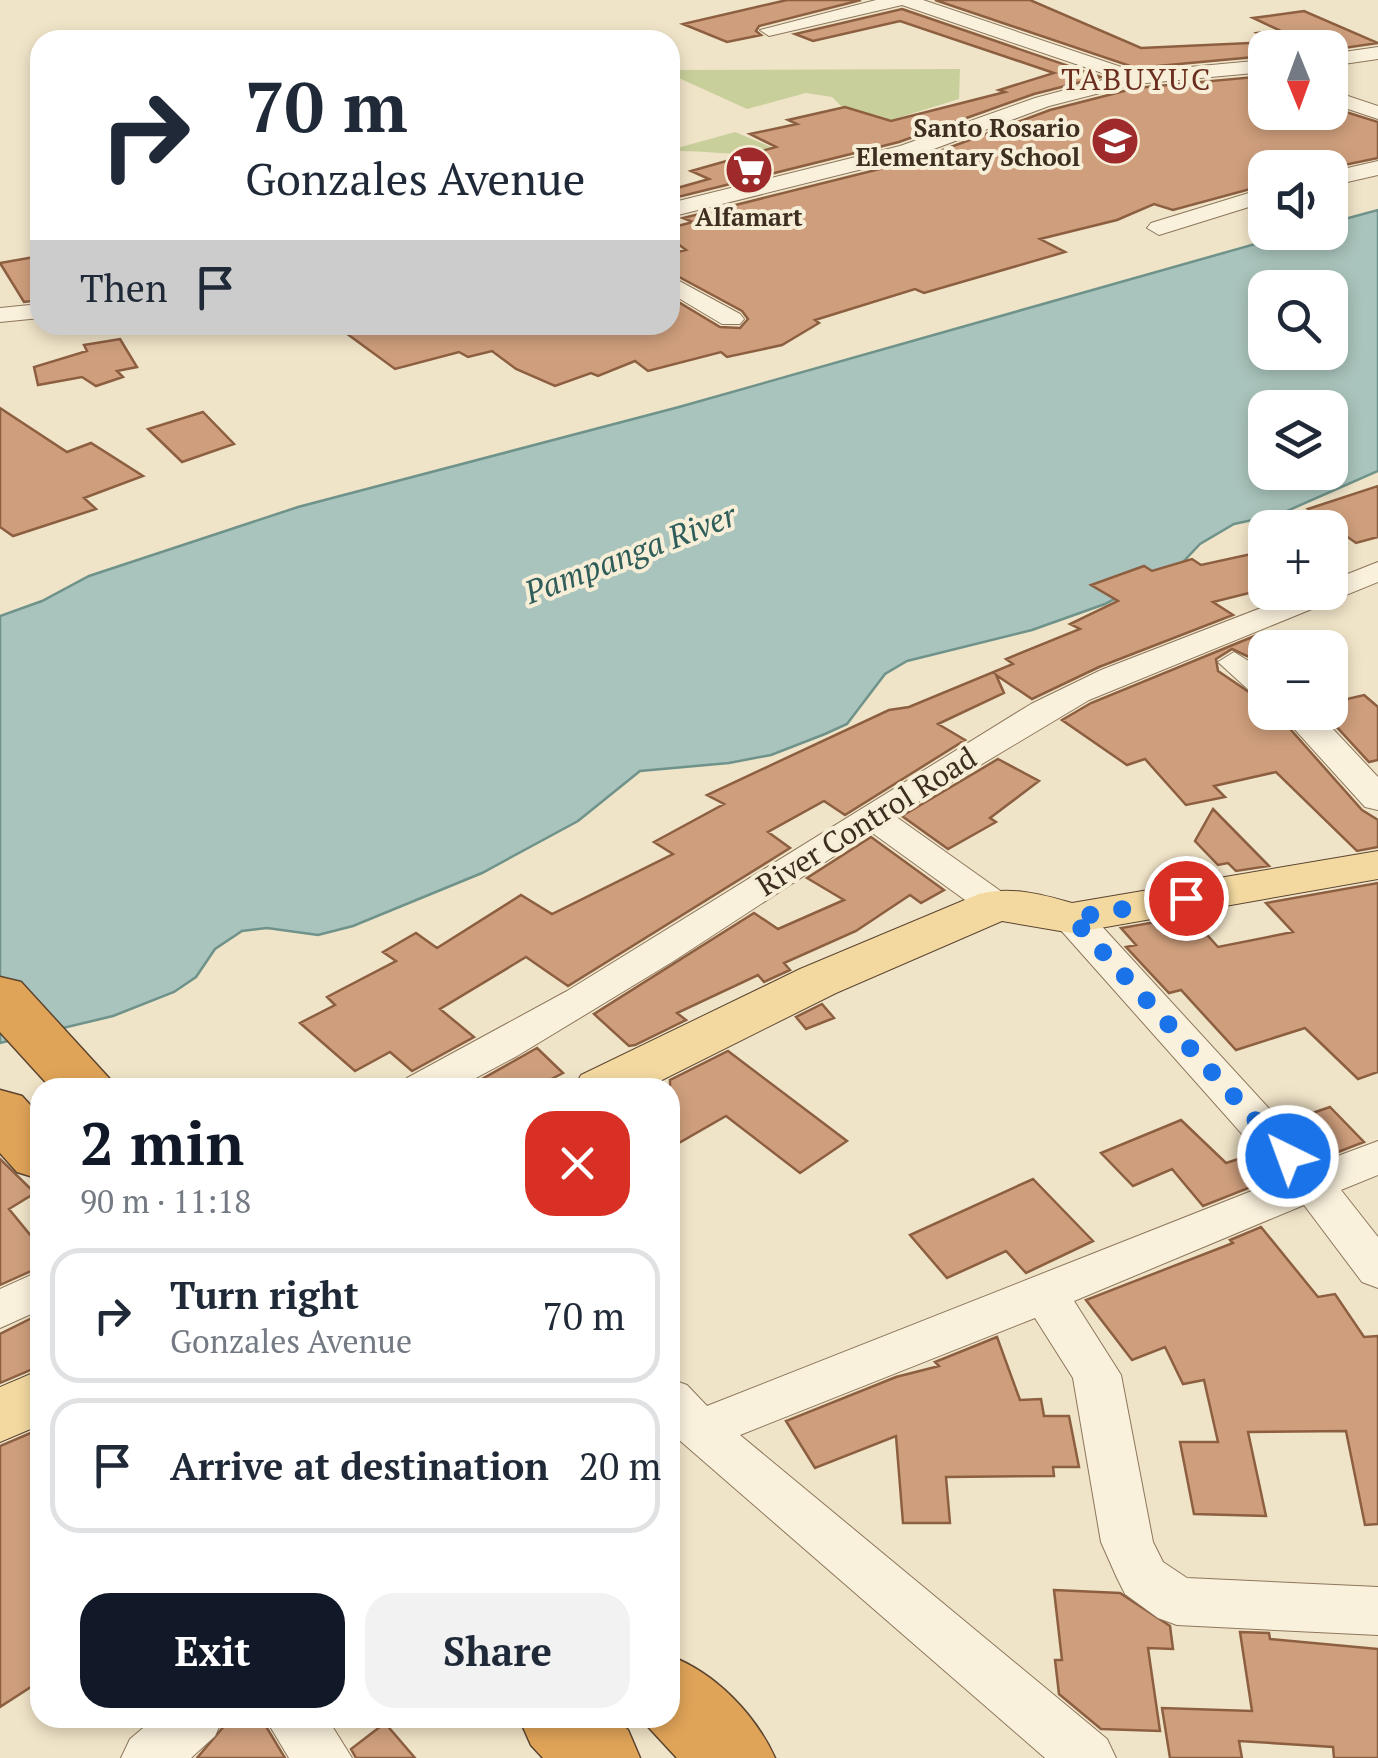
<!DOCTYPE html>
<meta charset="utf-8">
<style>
:root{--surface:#fff;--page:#f2f2f3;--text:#1f2937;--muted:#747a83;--line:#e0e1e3;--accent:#111827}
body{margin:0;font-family:"PT Serif",serif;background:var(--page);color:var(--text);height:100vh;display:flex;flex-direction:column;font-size:38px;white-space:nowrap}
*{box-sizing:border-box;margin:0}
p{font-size:32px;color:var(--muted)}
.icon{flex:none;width:55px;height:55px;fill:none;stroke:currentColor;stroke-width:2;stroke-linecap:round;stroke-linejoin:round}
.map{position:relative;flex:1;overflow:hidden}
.panel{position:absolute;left:30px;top:1078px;width:650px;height:650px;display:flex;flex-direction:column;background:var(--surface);border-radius:30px;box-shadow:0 5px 15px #0003}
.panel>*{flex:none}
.banner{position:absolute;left:30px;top:30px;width:650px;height:305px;border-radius:30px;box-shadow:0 5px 15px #0003;background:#fff;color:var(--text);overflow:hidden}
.needle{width:65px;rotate:179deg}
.fabs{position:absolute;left:1248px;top:30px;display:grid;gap:20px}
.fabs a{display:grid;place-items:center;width:100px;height:100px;border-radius:20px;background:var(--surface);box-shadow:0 5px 15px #0003;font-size:50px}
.pin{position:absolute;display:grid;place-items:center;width:85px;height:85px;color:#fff;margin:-42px;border:5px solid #fff;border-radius:50%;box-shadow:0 2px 10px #0007}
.me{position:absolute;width:110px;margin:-55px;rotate:318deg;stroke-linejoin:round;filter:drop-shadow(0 0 8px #0008)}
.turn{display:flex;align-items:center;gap:35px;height:210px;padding:0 50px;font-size:45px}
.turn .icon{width:130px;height:130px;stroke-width:2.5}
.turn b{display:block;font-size:70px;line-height:85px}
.then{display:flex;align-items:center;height:95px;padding:0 50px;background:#0003;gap:20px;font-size:38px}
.round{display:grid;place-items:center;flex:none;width:105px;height:105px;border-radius:30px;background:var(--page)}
.summary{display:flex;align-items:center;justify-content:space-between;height:170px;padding:0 50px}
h1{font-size:60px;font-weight:700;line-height:75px;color:var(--accent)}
.action{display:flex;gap:20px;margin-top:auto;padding:20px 50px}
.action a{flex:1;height:115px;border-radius:30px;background:var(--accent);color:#fff;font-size:40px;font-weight:700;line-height:115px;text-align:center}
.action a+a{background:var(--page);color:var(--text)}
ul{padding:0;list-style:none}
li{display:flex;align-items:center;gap:30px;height:135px;margin:0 20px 15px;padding:0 30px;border:5px solid var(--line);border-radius:30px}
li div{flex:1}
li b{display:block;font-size:38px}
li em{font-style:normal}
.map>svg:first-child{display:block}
.green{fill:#c9cf9b}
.water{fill:#a9c4bc;stroke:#6f938a;stroke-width:2.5;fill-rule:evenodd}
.building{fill:#cf9f7d;stroke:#8d5f41;stroke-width:2.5}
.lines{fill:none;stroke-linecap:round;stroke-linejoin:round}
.minor-casing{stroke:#8d765c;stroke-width:2}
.major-casing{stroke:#5b4430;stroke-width:2}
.highway-casing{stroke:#5b4430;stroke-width:3}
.minor{fill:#faf1dc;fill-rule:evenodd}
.major{fill:#f3d9a0;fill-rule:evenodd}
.highway{fill:#e0a458;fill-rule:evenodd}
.route{stroke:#1a73e8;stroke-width:18;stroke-dasharray:0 32.4}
.labels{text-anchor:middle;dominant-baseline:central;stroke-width:8;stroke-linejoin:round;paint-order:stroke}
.far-poi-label{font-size:25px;font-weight:bold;fill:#3d2e20;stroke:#f7eed8;text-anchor:end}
.far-quarter-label{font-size:30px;letter-spacing:2.5px;fill:#6b2e1e;stroke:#f7eed8}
.street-label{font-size:30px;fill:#3d2e20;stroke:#f7eed8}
.water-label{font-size:32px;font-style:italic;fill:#2f5d5a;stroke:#f7eed8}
</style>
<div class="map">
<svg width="1378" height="1758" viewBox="0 0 1378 1758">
<rect width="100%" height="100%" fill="#f0e4c8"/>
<path class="green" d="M960,69L959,99L891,120L845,110L832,97L806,93L747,109L670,74V70Z
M735,132L783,152C751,158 713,151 678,151L670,159V150Z"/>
<path class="water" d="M1378,210V471L1280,514L1234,524L1200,544L1182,563L1105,604L1032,630L907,661L885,674L847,724L825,734L771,755L729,763L640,771L578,821L482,873L353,926L318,935L267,928L242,931L215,949L196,977L174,992L113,1016L0,1043V616L42,601L89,576L298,507L679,407L1294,233L1330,232V223ZM1265,288H1330V352H1265ZM1265,408H1330V472H1265Z"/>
<path class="building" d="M787,0H861L759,26L756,31L761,35L727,42L683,24Z
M935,0H1030L1141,48L1273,42L1257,33L1279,30L1253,18L1304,11L1378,43L1330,50L1265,48V56L1136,68Z
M902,9L1101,77L1034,94L899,142L670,199V190L709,179L691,171L776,147L750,134L797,124L788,120L845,107L891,121L1005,92L999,90L1054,73L900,21L813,41L795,34Z
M1265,76V112H1330V107L1378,122V158L1330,168H1265V185L1173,210L1154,204L1117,220L1040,239L1065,252L924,293L915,289L815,320L819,323L782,345L727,357L721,352L648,371L635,361L598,376L591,373L555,386L516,369L492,351L468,357L459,352L395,369L335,325H670V297L720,327L740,328L748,319L742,311L670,272V254L686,250L670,238V228L693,222L683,218L916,160L1050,110L1136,88Z
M40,256V300L24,302L0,263Z
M120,339L137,367L117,371L123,377L96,386L82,377L38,385L34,367L87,351L84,345Z
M0,408L67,452L91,443L143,476L84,498L96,509L13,536L0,527Z
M203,412L234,444L182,462L148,429Z
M1378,486V537L1356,543L1308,509Z
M1265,551V589L1213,602L1233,615L1099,667L1032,699L996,675L1004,693L938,724L965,740L845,815L824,801L768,832L790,848L568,986L526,957L440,1009L474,1037L412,1071L390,1052L355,1071L300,1023L335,1005L327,997L396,961L383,952L416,933L437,948L521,895L552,914L673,854L654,842L724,804L707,795L889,710L909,707L1013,664L1006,659L1080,629L1070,624L1118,601L1091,585L1144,566L1152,571L1192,559L1201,565Z
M1262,633L1283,646L1265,648V653L1251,658L1232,649L1216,659L1218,671L1265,703V712H1275L1362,810L1378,820V847L1357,851L1276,772L1214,786L1225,797L1186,805L1145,759L1127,765L1062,720L1091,703Z
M1364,695L1378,707V760L1369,762L1323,712H1330V703Z
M998,759L1039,781L990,818L996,822L948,849L902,816Z
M1213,809L1269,866L1236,871L1228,863L1218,865L1195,841Z
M871,837L944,890L921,903L910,895L856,931L784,963L790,970L764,982L758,975L677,1013L686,1020L635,1045L629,1046L594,1014L754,913L778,929L844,900L807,878Z
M1378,883V1072L1358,1079L1305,1028L1236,1050L1181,990L1169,993L1126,947L1136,945L1121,928L1190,916L1218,947L1293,932L1266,903Z
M822,1004L834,1018L806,1029L796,1017Z
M537,1048L563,1073L534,1088H466Z
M728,1051L847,1141L800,1173L726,1116L670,1148V1080Z
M1330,1107L1364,1142L1320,1159L1286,1122Z
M1181,1120L1226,1163L1254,1154L1276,1177L1203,1206L1172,1169L1133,1186L1101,1153Z
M0,1159L35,1193L9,1209L40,1247V1267L0,1285Z
M1033,1179L1093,1241L1026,1273L1006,1251L947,1278L910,1235Z
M1261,1227L1318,1297L1335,1294L1364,1337L1378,1336V1524L1365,1525L1346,1431L1248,1432L1266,1516L1194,1514L1180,1442H1218L1204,1380L1183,1384L1165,1347L1132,1360L1086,1300L1233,1243L1230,1240Z
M40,1314V1366L0,1383V1334Z
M997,1337L1020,1400L1041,1399L1044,1416H1069L1079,1467H1053L1054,1476L946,1477L950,1523H903L896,1436L815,1468L786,1421L896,1377L939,1366L935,1362Z
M40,1429V1681L0,1707V1446Z
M1054,1590L1120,1593L1170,1626L1173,1649L1148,1648L1160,1731L1101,1729L1059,1694L1055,1660H1062Z
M1240,1632L1269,1633L1270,1639L1378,1649V1758H1334L1333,1747L1239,1741L1242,1758H1170L1162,1708L1252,1711Z
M231,1718H261L285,1758H197Z
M385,1723L415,1758H356L351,1749Z"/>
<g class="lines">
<g class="minor-casing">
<path id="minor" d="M876,0H923L1136,72L1265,60V72L1135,84L1049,106L915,156L670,217V203L900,146L1035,98L1114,77L902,5L769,36L760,30Z
M1378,47V59L1330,66V54Z
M1330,90L1378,106V119L1330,103Z
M1378,161V175L1330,186V172Z
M1265,188V202L1159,235L1147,228L1151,223Z
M670,276L740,314L744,319L740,324H722L670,293Z
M40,304V318L0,322V308Z
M1378,562V582L1089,700L895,816L1009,897L1015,905L1009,913H983L871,832L672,962L517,1056L457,1088H401L407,1078L567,991L1031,704L1101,670L1302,592H1330V581Z
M1234,652L1265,671V697L1253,694L1218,662Z
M1279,712H1317L1378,777V810L1365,807Z
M1072,906L1086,909L1319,1163L1378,1141V1175L1341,1190L1378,1237V1288L1362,1282L1304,1205L1074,1301L1121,1375L1153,1542L1163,1562L1187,1578L1378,1587V1635L1177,1625L1158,1618L1125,1594L1117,1578L1101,1542L1073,1378L1035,1318L740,1435L1107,1739L1116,1758H1045L670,1432V1379L687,1385L707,1406L1282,1179L1058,927L1053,918L1058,909Z
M40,1271V1310L0,1328V1289Z
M155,1718H223L215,1736L191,1758H121L130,1739Z
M265,1718H327L352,1758H289Z"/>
</g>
<g class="major-casing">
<path id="major" d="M1378,851V879L1072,933L1002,921L836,993L646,1088H574L581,1075L800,969L979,894C1011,886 1041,894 1072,903Z
M40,1370V1425L0,1442V1387Z"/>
</g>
<g class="highway-casing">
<path id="highway" d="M0,977L21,982L118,1088H51L0,1032Z
M0,1090L22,1096L40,1116V1179L17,1172L0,1153Z
M670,1656C715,1673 755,1714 775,1758H677L640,1718H670Z
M519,1718H615L628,1730L640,1758H543L531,1745Z"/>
</g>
<use href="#minor" class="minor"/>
<use href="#major" class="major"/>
<use href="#highway" class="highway"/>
</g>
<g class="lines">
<path class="route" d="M1186,898L1072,918L1288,1156"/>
</g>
<defs>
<g id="school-disc" transform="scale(2.5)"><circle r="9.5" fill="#9e2a2b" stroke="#f7eed8"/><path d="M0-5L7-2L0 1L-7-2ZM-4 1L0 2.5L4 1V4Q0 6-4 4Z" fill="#fff"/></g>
<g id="supermarket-disc" transform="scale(2.5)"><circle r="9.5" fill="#9e2a2b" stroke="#f7eed8"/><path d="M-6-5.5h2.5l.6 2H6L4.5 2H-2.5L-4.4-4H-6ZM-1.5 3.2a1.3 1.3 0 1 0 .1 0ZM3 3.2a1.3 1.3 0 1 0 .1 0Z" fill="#fff"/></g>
</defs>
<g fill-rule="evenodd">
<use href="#school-disc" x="1115" y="141"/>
<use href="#supermarket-disc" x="749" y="170"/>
</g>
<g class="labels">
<g class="far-poi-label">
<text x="1080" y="127">Santo Rosario<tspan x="1080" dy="29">Elementary School</tspan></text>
<text x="749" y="216" text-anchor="middle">Alfamart</text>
</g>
<g class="far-quarter-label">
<text x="1137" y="79">TABUYUC</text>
</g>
<g class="street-label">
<text transform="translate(866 821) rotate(-32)">River Control Road</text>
</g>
<g class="water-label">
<text transform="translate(630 553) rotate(-21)">Pampanga River</text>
</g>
</g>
</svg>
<div class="fabs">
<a><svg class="needle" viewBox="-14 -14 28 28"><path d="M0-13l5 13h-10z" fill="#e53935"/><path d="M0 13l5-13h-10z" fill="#747a83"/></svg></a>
<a><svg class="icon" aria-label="sound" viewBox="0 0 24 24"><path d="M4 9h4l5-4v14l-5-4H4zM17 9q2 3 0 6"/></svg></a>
<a><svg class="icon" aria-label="search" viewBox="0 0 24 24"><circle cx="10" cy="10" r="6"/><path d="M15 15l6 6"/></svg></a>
<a><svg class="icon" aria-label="layers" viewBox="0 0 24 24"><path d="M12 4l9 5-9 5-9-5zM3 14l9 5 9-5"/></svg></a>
<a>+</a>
<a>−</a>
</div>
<div class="pin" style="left:1186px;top:898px;background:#d93025"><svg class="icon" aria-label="arrive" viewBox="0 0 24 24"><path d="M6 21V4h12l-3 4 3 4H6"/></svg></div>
<svg class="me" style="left:1288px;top:1156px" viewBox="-20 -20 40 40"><circle r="17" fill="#1a73e8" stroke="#fff" stroke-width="3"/><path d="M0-11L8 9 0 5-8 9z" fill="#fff"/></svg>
<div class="banner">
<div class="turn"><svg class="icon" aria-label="right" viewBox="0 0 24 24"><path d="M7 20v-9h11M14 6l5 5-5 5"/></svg><div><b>70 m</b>Gonzales Avenue</div></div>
<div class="then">Then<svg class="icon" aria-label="arrive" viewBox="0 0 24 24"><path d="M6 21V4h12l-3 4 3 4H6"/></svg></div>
</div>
<section class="panel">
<div class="summary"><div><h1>2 min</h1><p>90 m · 11:18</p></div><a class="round" style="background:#d93025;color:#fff"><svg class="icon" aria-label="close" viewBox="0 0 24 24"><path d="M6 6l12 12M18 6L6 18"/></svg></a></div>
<ul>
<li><svg class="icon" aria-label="right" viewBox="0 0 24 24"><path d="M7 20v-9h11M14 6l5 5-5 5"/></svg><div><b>Turn right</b><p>Gonzales Avenue</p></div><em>70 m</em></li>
<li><svg class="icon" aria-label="arrive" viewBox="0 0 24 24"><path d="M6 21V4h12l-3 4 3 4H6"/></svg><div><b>Arrive at destination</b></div><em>20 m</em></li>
</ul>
<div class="action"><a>Exit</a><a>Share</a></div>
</section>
</div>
